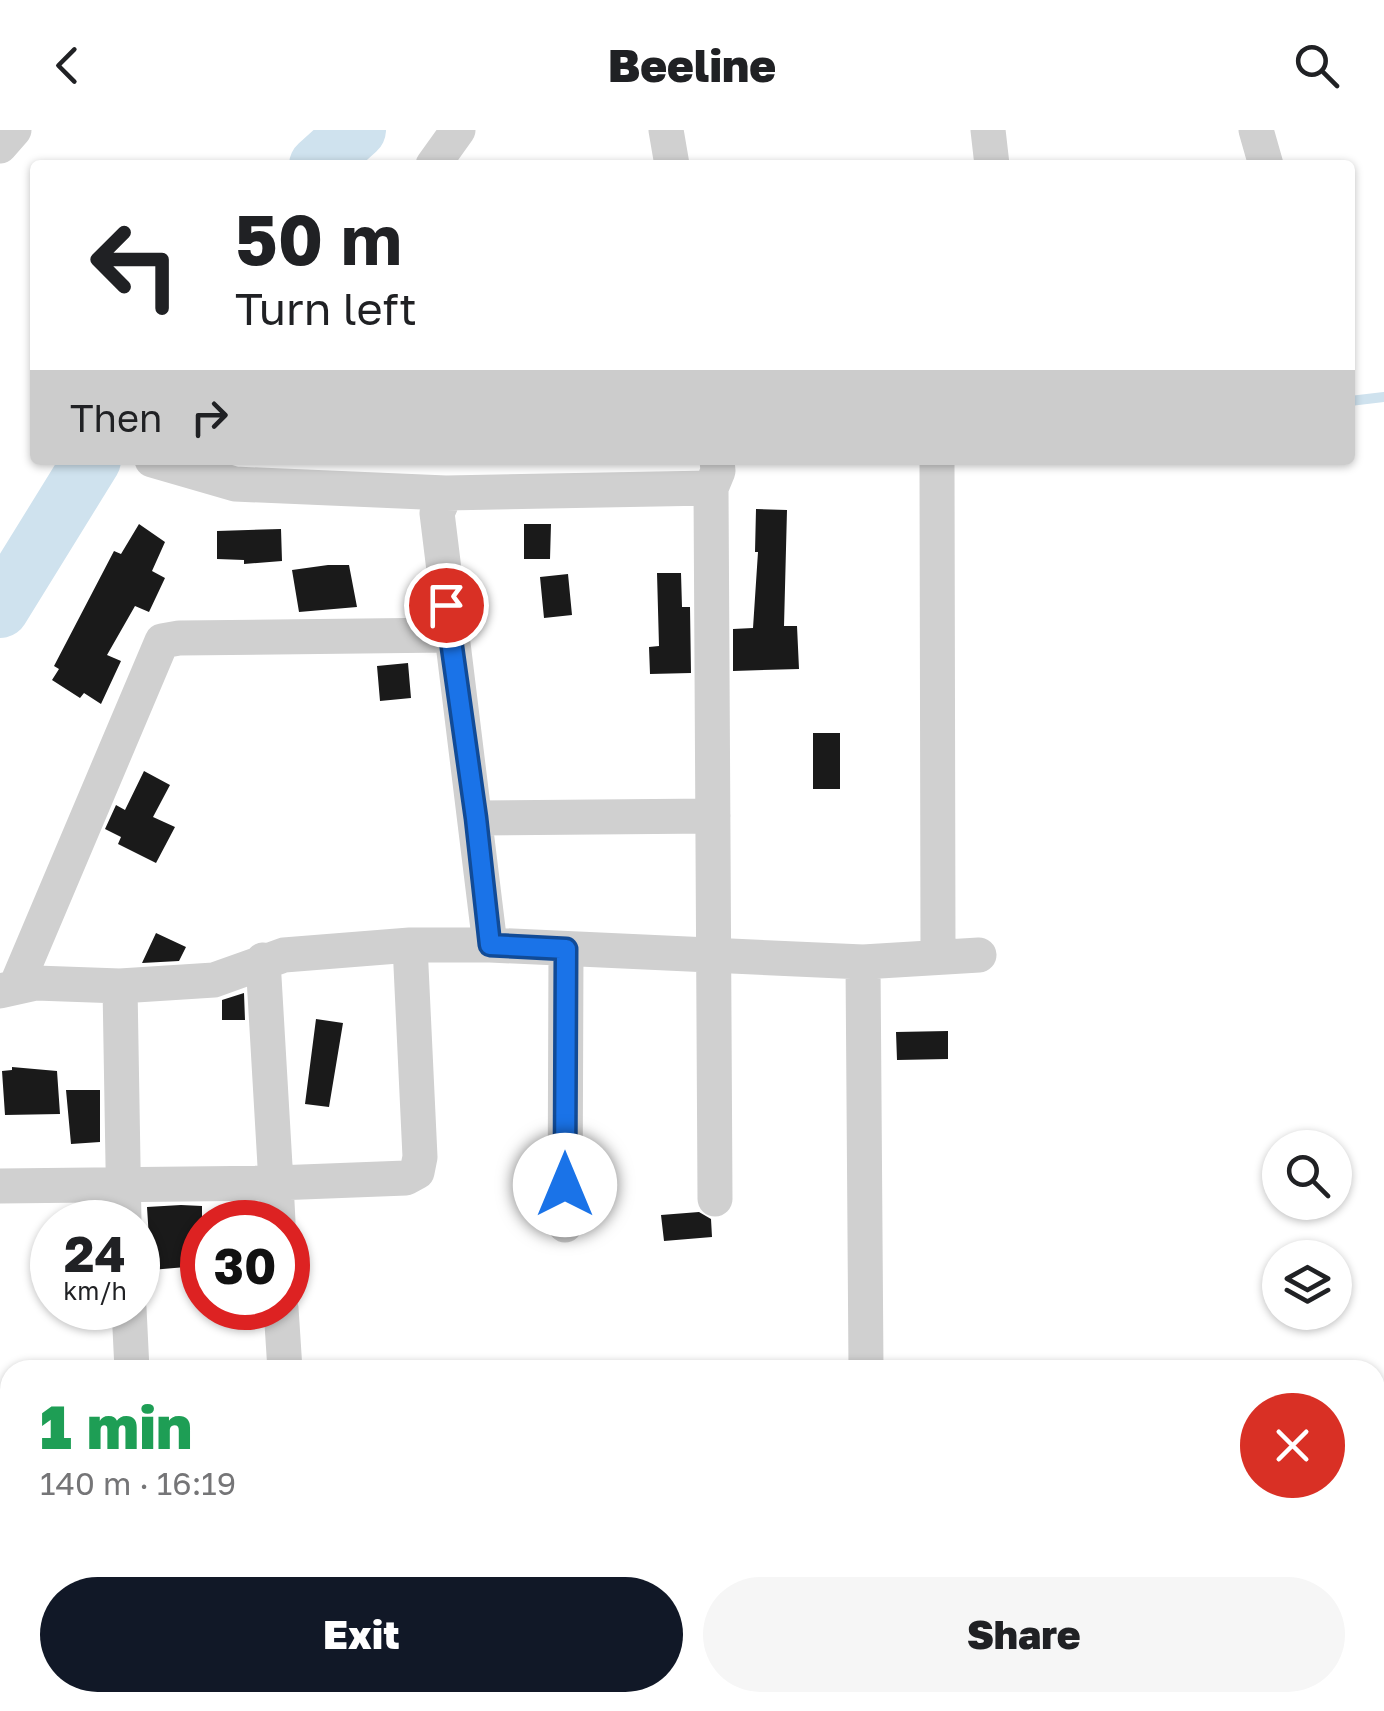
<!DOCTYPE html>
<meta charset="utf-8">
<style>
:root{--surface:#fff;--page:#f6f6f6;--text:#202124;--muted:#757577;--accent:#111827}
body{margin:0;font-family:"Golos Text",sans-serif;background:var(--page);color:var(--text);height:100vh;display:flex;flex-direction:column;font-size:38px;white-space:nowrap}
*{box-sizing:border-box;margin:0}
p{font-size:32px;color:var(--muted)}
.icon{flex:none;width:55px;height:55px;fill:none;stroke:currentColor;stroke-width:2;stroke-linecap:round;stroke-linejoin:round}
.map{position:relative;flex:1;overflow:hidden}
.details{position:absolute;left:0px;top:1230px;width:1385px;height:352px;display:flex;flex-direction:column;background:var(--surface);border-radius:30px 30px 0 0;box-shadow:0 2px 8px #0004}
.details>*{flex:none}
.top-card{position:absolute;left:30px;top:30px;width:1325px;height:305px;border-radius:10px;box-shadow:0 2px 8px #0004;background:#fff;color:var(--text);overflow:hidden}
.fabs{position:absolute;left:1262px;top:1000px;display:grid;gap:20px}
.fabs a{display:grid;place-items:center;width:90px;height:90px;border-radius:50%;background:var(--surface);box-shadow:0 2px 8px #0004;font-size:50px}
.speed{position:absolute;left:30px;top:1070px;display:flex;gap:20px;font-size:50px;font-weight:700;text-align:center}
.speed>*{display:grid;place-content:center;width:130px;height:130px;border-radius:50%;background:var(--surface);box-shadow:0 2px 8px #0004;line-height:1}
.speed small{font-size:25px;font-weight:400}
.speed .limit{border:15px solid #d22;background:#fff;color:#111}
.pin{position:absolute;display:grid;place-items:center;width:85px;height:85px;color:#fff;margin:-42px;border:5px solid #fff;border-radius:50%;box-shadow:0 2px 10px #0007}
.me{position:absolute;width:110px;margin:-55px;rotate:0deg;stroke-linejoin:round;filter:drop-shadow(0 0 8px #0008)}
.turn{display:flex;align-items:center;gap:35px;height:210px;padding:0 40px;font-size:45px}
.turn .icon{width:130px;height:130px;stroke-width:2.5}
.turn b{display:block;font-size:70px;line-height:85px}
.then{display:flex;align-items:center;height:95px;padding:0 40px;background:#0003;gap:20px;font-size:38px}
.round{display:grid;place-items:center;flex:none;width:105px;height:105px;border-radius:52px;background:var(--page)}
.headline{display:flex;align-items:center;justify-content:space-between;height:170px;padding:0 40px}
h1{font-size:60px;font-weight:800;line-height:75px;color:#1e9e55}
.primary-button{display:flex;gap:20px;margin-top:auto;padding:20px 40px}
.primary-button a{flex:1;height:115px;border-radius:60px;background:var(--accent);color:#fff;font-size:40px;font-weight:800;line-height:115px;text-align:center}
.primary-button a+a{background:var(--page);color:var(--text)}
header{display:flex;justify-content:space-between;align-items:center;height:130px;padding:0 40px;background:var(--surface);font-size:45px;font-weight:800}
.map>svg:first-child{display:block}
.lines{fill:none;stroke-linecap:round;stroke-linejoin:round}
.stream{stroke:#cfe2ee;stroke-width:10}
.river{stroke:#cfe2ee;stroke-width:58}
.building{fill:#1a1a1a}
.minor{stroke:#d0d0d0;stroke-width:35}
.route-casing{stroke:#114b97;stroke-width:25}
.route{stroke:#1a73e8;stroke-width:18}
</style>
<header><svg class="icon" aria-label="back" viewBox="0 0 24 24"><path d="M15 5l-7 7 7 7"/></svg>Beeline<svg class="icon" aria-label="search" viewBox="0 0 24 24"><circle cx="10" cy="10" r="6"/><path d="M15 15l6 6"/></svg></header>
<div class="map">
<svg width="1384" height="1581" viewBox="0 0 1384 1581">
<rect width="100%" height="100%" fill="#fff"/>
<g class="lines">
<path class="stream" d="M1350,271L1384,267"/>
<path class="river" d="M318,35L357,0
M0,479L92,330"/>
</g>
<path class="building" d="M756,379L787,380L784,496H797L799,539L733,541V499L753,498L758,422H755Z
M139,394L165,412L152,441L165,448L149,482L135,476L107,525L121,531L101,574L84,563L80,568L52,550L59,539L54,536L114,421L121,424Z
M524,394H551L550,429H524Z
M281,399L282,431L244,434V430L217,429V401Z
M328,435H349L357,477L299,482L292,440Z
M657,443H681L682,477H690L691,543L650,544L649,517L659,516Z
M568,444L572,485L544,488L540,447Z
M408,533L411,568L380,571L377,536Z
M813,603H840V659H813Z
M144,641L170,655L153,687L175,697L156,733L118,714L121,707L105,699L116,675L125,680Z
M156,803L186,817L179,831L142,833Z
M244,863L245,890H222V870Z
M316,889L343,893L329,977L305,974Z
M948,901V929L897,930L896,902Z
M12,937L57,941L60,984L5,985L2,941L12,940Z
M66,960H100V1012L71,1014Z
M181,1075L202,1076V1125L185,1126L186,1137L151,1140L147,1077Z
M699,1082L711,1089L712,1107L664,1111L661,1085Z"/>
<g class="lines">
<path class="minor" d="M666,0L672,35
M988,0L992,35
M1256,0L1266,35
M0,16L14,0
M433,35L458,0
M152,330L235,354L446,363L711,358
M937,330L938,826
M446,363L437,383L490,815
M477,688L713,686
M263,830L276,1053L406,1048L417,1042L420,1027L410,815
M863,832L866,1240
M16,856L162,511L179,508L449,505
M120,856L124,1092
M0,861L36,853L120,856L214,850L284,825L410,815H490L863,832L979,825
M0,1056L276,1053L278,1092
M715,1069L711,358L718,341L717,330
M565,1095L566,819
M129,1178L132,1240
M281,1178L285,1240
M0,1424L3,1463L10,1486
M303,1572L304,1581"/>
</g>
<g class="lines">
<g class="route-casing">
<path id="route" d="M446,475L476,688L490,815L566,819L565,1055"/>
</g>
<use href="#route" class="route"/>
</g>
</svg>
<div class="fabs">
<a><svg class="icon" aria-label="search" viewBox="0 0 24 24"><circle cx="10" cy="10" r="6"/><path d="M15 15l6 6"/></svg></a>
<a><svg class="icon" aria-label="layers" viewBox="0 0 24 24"><path d="M12 4l9 5-9 5-9-5zM3 14l9 5 9-5"/></svg></a>
</div>
<div class="speed"><div>24<small>km/h</small></div><div class="limit">30</div></div>
<div class="pin" style="left:446px;top:475px;background:#d93025"><svg class="icon" aria-label="arrive" viewBox="0 0 24 24"><path d="M6 21V4h12l-3 4 3 4H6"/></svg></div>
<svg class="me" style="left:565px;top:1055px" viewBox="-20 -20 40 40"><circle r="19" fill="#fff"/><path d="M0-13L10 11 0 6-10 11z" fill="#1a73e8"/></svg>
<div class="top-card">
<div class="turn"><svg class="icon" aria-label="left" viewBox="0 0 24 24"><path d="M17 20v-9H6M10 6l-5 5 5 5"/></svg><div><b>50 m</b>Turn left</div></div>
<div class="then">Then<svg class="icon" aria-label="right" viewBox="0 0 24 24"><path d="M7 20v-9h11M14 6l5 5-5 5"/></svg></div>
</div>
<section class="details">
<div class="headline"><div><h1>1 min</h1><p>140 m · 16:19</p></div><a class="round" style="background:#d93025;color:#fff"><svg class="icon" aria-label="close" viewBox="0 0 24 24"><path d="M6 6l12 12M18 6L6 18"/></svg></a></div>
<div class="primary-button"><a>Exit</a><a>Share</a></div>
</section>
</div>
